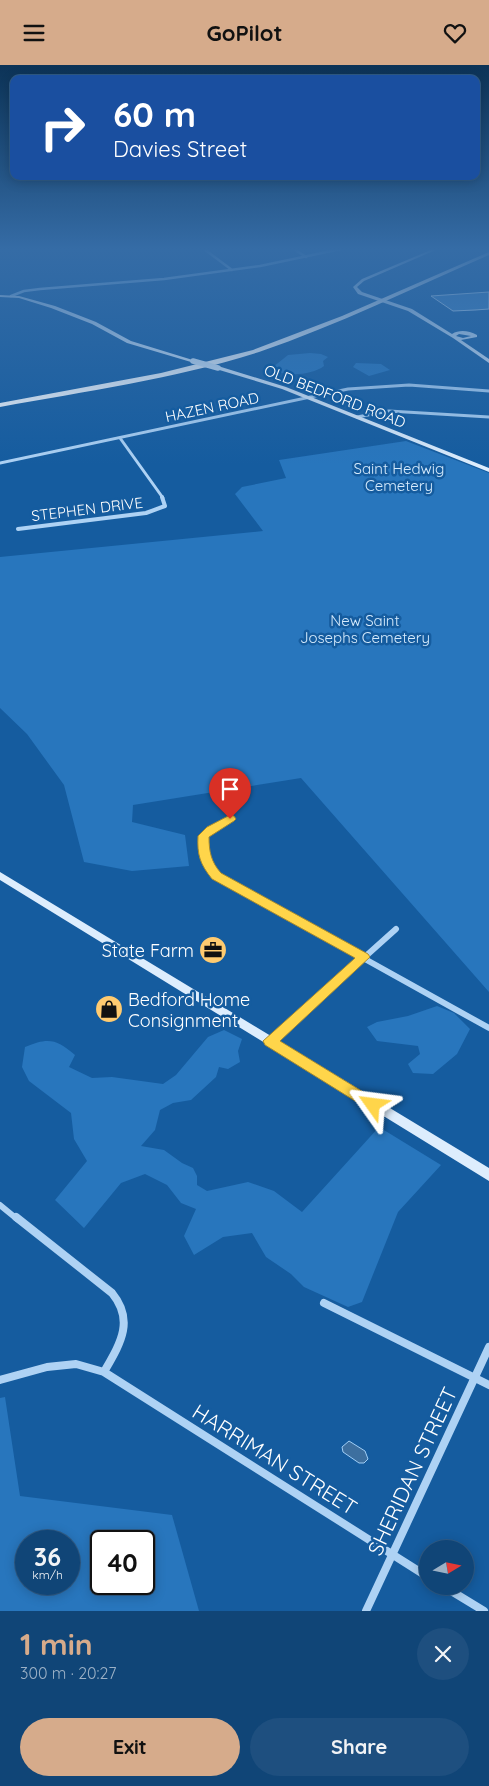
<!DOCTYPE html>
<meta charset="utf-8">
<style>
:root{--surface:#104577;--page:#1e4f7f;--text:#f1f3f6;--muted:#9cb1c6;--line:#305d89;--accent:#d6ab8b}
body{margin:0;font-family:Quicksand,sans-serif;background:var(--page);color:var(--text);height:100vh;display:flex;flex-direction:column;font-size:19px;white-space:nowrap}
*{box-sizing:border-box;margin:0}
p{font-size:16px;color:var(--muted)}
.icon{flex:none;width:28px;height:28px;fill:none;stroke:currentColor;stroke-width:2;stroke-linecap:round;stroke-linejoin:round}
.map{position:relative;height:1546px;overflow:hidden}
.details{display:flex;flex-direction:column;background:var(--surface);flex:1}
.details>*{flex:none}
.hud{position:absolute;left:10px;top:10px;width:470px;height:105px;border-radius:10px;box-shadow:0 2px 12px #0003,0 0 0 1px var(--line);background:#1a4fa0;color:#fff;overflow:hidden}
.needle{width:32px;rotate:80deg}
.controls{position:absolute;left:419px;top:1475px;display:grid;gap:10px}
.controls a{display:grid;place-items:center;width:55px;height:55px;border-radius:50%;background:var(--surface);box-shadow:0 2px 12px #0003,0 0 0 1px var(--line);font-size:25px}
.speed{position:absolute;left:15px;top:1465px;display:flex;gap:10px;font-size:25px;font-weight:700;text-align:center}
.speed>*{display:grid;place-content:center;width:65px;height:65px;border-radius:50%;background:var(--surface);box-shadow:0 2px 12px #0003,0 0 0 1px var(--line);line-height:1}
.speed small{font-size:12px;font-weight:400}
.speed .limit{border:2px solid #111;border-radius:8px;background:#fff;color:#111}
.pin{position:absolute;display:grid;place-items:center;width:42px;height:42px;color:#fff;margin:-51px -21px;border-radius:50% 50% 50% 0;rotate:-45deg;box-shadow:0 0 5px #0007}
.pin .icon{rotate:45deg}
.me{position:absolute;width:55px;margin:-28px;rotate:301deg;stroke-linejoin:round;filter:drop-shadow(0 0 4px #0008)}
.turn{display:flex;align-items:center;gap:18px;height:105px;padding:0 20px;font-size:22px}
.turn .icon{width:65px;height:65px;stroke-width:2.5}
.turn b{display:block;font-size:35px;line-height:42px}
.round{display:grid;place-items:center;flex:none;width:52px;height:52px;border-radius:26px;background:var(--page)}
.overview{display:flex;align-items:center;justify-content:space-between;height:85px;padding:0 20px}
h1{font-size:30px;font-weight:700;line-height:38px;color:var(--accent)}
.button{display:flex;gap:10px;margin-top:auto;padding:10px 20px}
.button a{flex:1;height:58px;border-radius:30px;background:var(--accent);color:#111;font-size:20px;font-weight:700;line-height:58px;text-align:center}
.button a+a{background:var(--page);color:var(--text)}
header{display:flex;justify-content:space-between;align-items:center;height:65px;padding:0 20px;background:var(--accent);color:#111;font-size:22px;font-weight:700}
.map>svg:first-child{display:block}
.green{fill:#2876bd;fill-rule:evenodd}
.water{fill:#3d6f9f;stroke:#a0cef6}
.building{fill:#3e85c6;stroke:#d6ebfd}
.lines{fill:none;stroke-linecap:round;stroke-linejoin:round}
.street-far5{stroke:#aed2f4;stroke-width:2.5}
.street-far4{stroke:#aed2f4;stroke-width:3}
.street-far3{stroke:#aed2f4;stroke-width:4}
.street-far2{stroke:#aed2f4;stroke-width:5}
.street-far1{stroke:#aed2f4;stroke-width:6}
.street{stroke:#aed2f4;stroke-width:8}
.secondary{fill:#ddedfd;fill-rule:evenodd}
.primary{fill:#fafcff;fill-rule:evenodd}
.secondary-bridge{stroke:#ddedfd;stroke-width:5.5}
.route{fill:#ffd54a;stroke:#a68a30}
.labels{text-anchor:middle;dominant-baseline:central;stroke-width:5;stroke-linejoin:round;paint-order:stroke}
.far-street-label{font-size:15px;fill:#fff;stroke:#155c9f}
.far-park-label{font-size:15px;fill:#d6ebfd;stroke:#155c9f}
.poi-label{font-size:18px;fill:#fff;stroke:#155c9f;text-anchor:end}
.near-street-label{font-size:21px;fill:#fff;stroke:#155c9f}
</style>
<header><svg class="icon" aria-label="menu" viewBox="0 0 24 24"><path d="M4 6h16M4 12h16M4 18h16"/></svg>GoPilot<svg class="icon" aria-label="heart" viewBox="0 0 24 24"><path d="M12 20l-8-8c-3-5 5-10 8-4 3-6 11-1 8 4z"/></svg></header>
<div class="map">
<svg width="489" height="1546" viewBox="0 0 489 1546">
<rect width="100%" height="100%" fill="#155c9f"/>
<path class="green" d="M310,288L321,289L328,292L323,296L324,301C312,310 287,312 274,305L273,302L288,290Z
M356,298L381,299L390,305L369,311L353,302Z
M406,376L489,408V927L301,713L133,740L132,757L185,770L189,801L132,806L84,797L64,720L27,669L0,643V492L263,466L235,429L242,422L286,413L279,395Z
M437,941L454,948L470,964L457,989L433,1009L413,1008L408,999L420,989L418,981L377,976L367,962L377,957L408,951Z
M224,965L242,974L238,986L240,997L228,1004L219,1002L216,1012L191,1035L173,1038L160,1045L155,1065L141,1081L164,1085L182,1098L193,1103L197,1111V1120L207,1126L248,1117L274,1126L302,1147L379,1062L441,1100L398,1147L362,1237L348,1242L304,1222L291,1209L266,1192L252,1168L223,1172L194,1190L184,1171L196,1144L181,1138L167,1120L145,1109L121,1118L84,1163L55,1135L87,1096L74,1074L71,1048L29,1016L22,1002L25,982C48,972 57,974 75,990L69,1002L92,1013L112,1012L163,1019L176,1010L208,972Z
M5,1332L20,1431L172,1450L199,1546H0V1333ZM26,1476H69V1519H26ZM144,1476V1519H101V1476Z"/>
<path class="water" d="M349,1376L365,1386L368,1394L364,1398H359L343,1387L342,1382Z"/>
<path class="building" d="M489,227V244L475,245L453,246L431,231Z"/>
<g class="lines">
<path class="street-far5" d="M204,184L232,205
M294,184L306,192
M11,231L24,226L40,224L164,214L260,201L341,184"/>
<path class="street-far4" d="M357,352L389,346L489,352
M120,373L163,433
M0,398L348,324L409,320L489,326"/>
<path class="street-far3" d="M18,464L146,448L165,441L162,432"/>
<path class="street-far2" d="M231,754L211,764L204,771L203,782L207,797L217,811L286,850"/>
<path class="street-far1" d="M284,849L489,963
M271,976L396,864
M0,1140L17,1154"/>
<path class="street" d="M16,1152L112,1228C135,1256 120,1279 104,1307
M324,1238L489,1320
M0,1315L47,1302L76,1299L104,1307L428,1512
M443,1521L484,1546
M366,1546L489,1282"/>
<path class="secondary" d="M433,184H438L364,216L357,222L362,227L412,244L452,269C460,264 469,266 477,270V272L461,275L489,294V298L453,273L408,246L358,229L353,222L362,214ZM459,269L471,271L463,273L456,271Z
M0,230L19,231L55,241L96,257L131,276L196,296L191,297L127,278L92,259L51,243L19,233L0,232Z
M218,301L286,322L489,403V407L282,324L216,304Z
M0,807L489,1103V1116L0,815Z"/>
<path class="primary" d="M489,187V190C413,223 338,260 259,287C175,314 86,326 0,342V338L161,308L253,285L342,251Z"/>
<path class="secondary-bridge" d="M193,296L218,303"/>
</g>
<linearGradient id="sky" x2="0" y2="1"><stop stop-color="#0c3357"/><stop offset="0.46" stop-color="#356ca6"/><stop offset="1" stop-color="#356ca6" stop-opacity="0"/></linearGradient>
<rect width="489" height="400" fill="url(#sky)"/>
<path class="route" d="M230,750L234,751L236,754L234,756L209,772C209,786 211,797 221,808L368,889L370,892L280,976L378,1036L380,1040L378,1044L373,1045L368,1044L265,980L263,976L355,893L212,814C200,799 197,790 198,771L207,762Z"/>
<defs>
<g id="office-disc" transform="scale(1.4375)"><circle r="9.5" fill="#ffcb70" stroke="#155c9f"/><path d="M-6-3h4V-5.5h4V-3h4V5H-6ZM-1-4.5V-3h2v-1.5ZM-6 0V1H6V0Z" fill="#111"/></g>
<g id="shop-disc" transform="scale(1.4375)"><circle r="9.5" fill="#ffcb70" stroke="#155c9f"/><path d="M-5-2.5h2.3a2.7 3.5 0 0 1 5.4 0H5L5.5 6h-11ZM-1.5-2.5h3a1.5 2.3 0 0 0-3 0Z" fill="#111"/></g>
</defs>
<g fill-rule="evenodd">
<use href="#office-disc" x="213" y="885"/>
<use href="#shop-disc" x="109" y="944"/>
</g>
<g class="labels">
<g class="far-street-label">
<text transform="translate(335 331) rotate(21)">OLD BEDFORD ROAD</text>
<text transform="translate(212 342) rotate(-12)">HAZEN ROAD</text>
<text transform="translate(87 444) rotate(-7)">STEPHEN DRIVE</text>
</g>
<g class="far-park-label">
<text x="399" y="403">Saint Hedwig<tspan x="399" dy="17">Cemetery</tspan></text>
<text x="365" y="555">New Saint<tspan x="365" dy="17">Josephs Cemetery</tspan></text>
</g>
<g class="poi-label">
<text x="194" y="885">State Farm</text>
<text x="128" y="934" text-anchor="start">Bedford Home<tspan x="128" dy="21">Consignment</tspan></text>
</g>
<g class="near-street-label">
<text transform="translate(275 1394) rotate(32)">HARRIMAN STREET</text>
<text transform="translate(412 1406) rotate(-65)">SHERIDAN STREET</text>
</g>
</g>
</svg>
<div class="controls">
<a><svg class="needle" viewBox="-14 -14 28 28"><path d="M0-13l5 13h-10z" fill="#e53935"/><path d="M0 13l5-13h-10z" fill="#9cb1c6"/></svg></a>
</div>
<div class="speed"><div>36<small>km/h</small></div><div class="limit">40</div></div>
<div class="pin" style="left:230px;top:754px;background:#d93025"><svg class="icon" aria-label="arrive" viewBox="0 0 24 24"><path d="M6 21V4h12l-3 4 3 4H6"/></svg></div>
<svg class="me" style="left:373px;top:1040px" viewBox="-20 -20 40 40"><path d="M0-17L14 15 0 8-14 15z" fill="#ffd54a" stroke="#fff" stroke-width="4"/></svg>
<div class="hud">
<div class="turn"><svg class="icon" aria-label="right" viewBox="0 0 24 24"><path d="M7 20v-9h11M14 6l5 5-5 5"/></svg><div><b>60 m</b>Davies Street</div></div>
</div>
</div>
<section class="details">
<div class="overview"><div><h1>1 min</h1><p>300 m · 20:27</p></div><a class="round"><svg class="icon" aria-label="close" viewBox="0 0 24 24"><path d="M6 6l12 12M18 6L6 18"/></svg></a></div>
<div class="button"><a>Exit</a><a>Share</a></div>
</section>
